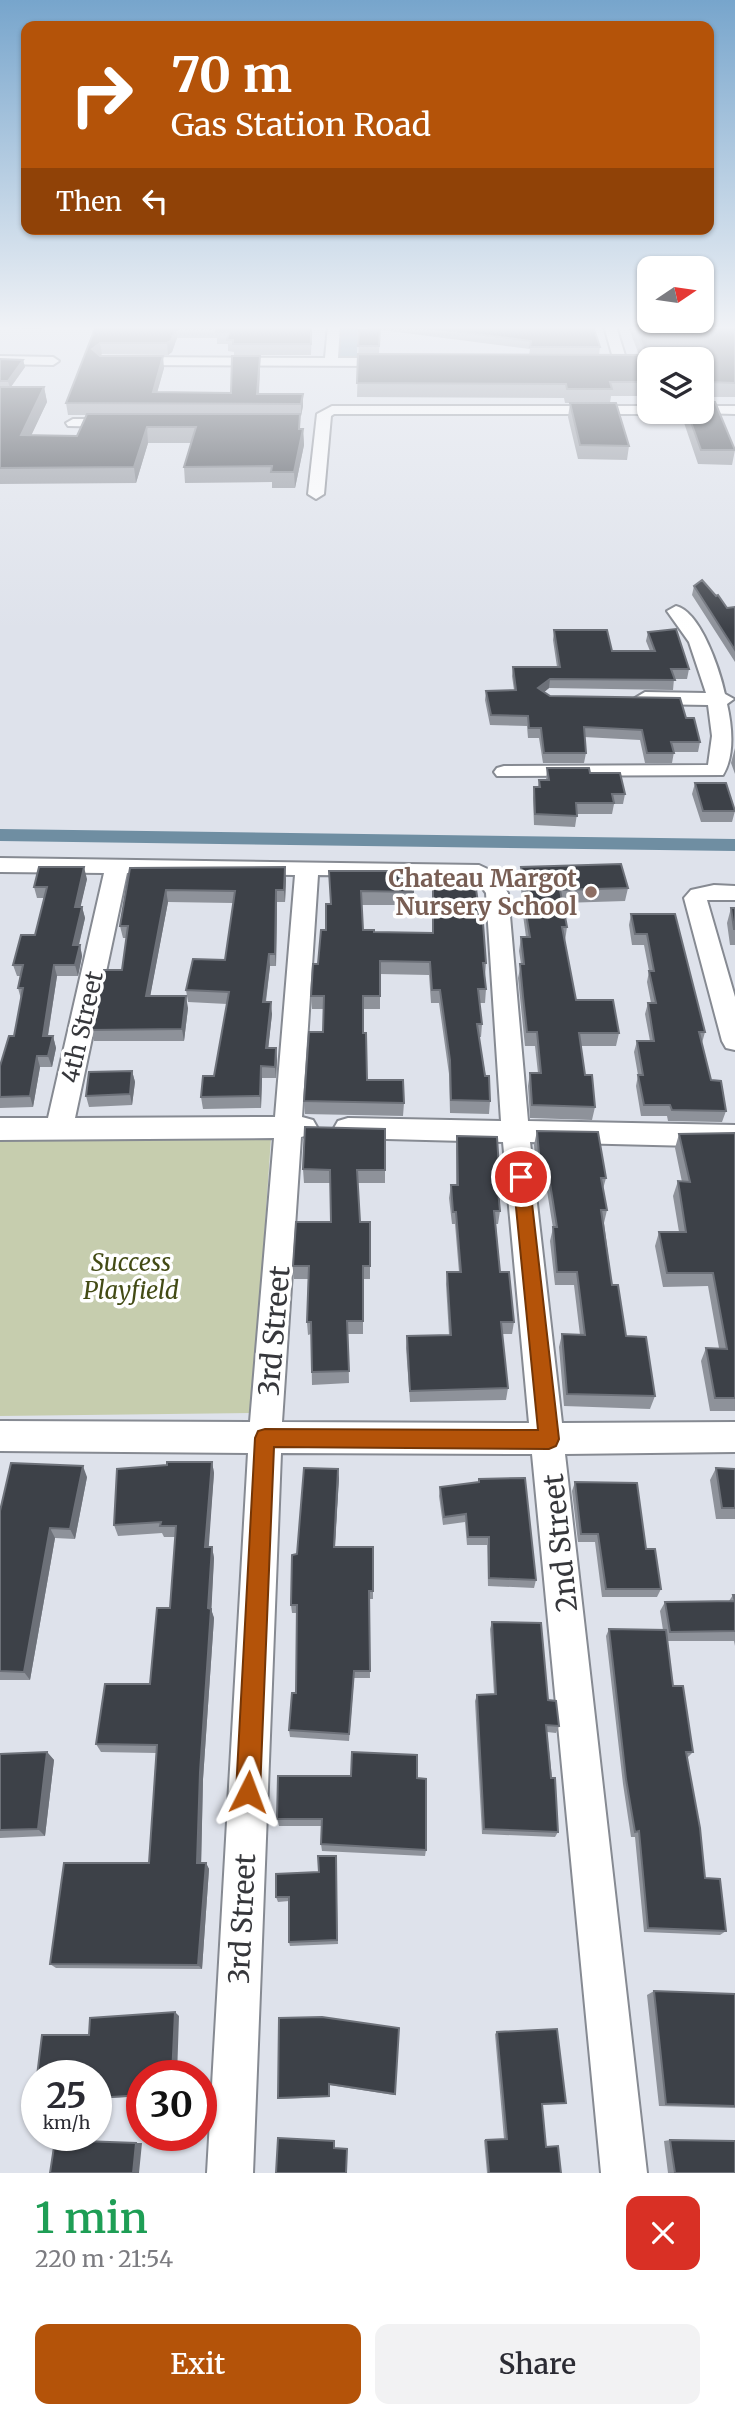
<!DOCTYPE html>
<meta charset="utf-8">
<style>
:root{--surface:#fff;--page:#f2f2f3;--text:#2b2b33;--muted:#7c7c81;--accent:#b45309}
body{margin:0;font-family:Merriweather,serif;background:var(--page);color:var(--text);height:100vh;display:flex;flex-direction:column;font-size:26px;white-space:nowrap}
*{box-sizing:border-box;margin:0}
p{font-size:23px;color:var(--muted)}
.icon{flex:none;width:38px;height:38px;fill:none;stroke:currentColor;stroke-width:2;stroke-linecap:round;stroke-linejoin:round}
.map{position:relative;height:2173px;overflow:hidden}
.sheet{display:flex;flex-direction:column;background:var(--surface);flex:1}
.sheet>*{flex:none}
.hud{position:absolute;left:21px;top:21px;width:693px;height:214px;border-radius:14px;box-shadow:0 2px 5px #0004;background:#b45309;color:#fff;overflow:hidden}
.needle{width:46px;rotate:77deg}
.tools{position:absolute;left:637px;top:256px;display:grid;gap:14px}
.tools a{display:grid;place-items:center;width:77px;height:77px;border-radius:14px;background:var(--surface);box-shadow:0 2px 5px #0004;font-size:35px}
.speed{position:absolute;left:21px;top:2060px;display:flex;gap:14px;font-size:35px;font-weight:700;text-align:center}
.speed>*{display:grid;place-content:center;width:91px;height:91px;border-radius:50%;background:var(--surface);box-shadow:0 2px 5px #0004;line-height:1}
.speed small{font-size:18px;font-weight:400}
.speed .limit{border:10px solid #d22;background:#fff;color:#111}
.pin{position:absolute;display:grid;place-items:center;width:60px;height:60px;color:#fff;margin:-30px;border:4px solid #fff;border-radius:50%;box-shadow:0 2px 7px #0007}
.me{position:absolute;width:77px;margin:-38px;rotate:3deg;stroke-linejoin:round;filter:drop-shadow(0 0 5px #0008)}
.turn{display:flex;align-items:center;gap:24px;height:147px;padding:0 35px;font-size:32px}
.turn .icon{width:91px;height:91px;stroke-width:2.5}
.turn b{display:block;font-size:49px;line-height:60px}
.then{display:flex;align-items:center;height:66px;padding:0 35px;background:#0003;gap:14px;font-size:26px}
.round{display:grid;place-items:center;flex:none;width:74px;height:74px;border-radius:14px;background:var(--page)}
.summary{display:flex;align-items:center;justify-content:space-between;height:119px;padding:0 35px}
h1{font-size:42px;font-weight:600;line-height:52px;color:#1e9e55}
.primary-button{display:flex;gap:14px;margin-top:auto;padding:14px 35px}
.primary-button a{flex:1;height:80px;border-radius:14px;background:var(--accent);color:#fff;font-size:28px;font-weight:600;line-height:80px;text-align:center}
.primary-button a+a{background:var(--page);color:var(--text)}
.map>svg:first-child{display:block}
.green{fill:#c6cdae}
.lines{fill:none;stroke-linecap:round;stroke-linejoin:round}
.canal{fill:#6f8ea2;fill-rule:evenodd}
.river{fill:#6f8ea2;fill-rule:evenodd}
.minor-casing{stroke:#868a92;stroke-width:4}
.minor{fill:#fff;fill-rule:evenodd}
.wall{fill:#8e929a}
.shaded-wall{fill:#6d7179}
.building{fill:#3d4148;stroke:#6d7179;stroke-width:2}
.route{fill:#b45309;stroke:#753606;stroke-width:2}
.education-dot{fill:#8d6e63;stroke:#fff;stroke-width:2.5}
.labels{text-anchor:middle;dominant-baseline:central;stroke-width:7;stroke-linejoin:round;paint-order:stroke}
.education-label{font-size:24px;font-weight:bold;fill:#785e54;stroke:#fff;text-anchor:end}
.street-label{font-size:24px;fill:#36373b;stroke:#fff}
.park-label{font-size:24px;font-style:italic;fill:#434b15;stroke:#fff}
.near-street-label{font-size:28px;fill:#36373b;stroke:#fff}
</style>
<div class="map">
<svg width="735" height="2173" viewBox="0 0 735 2173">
<rect width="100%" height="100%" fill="#dee2eb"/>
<path class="green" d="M0,1138H271L252,1413L0,1416Z"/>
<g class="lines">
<path class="canal" d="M0,829L735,839V851L0,841Z"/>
<path class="river" d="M340,326H358L357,360L354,364L347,366L337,360Z"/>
<g class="minor-casing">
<path id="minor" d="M328,326H340L338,358H391L397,362L391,366L129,365L123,361L129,357L325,358Z
M604,326H616L627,362L626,365L594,366L588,362L594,358H613Z
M0,356L53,357L59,361L53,365L0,364Z
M332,406H649V411H655L649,414H334L331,416L324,494L316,499L308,494L317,414Z
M702,406H735V414L697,413L702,411Z
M73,419H118L125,423L118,427L68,426L66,423Z
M676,606C701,612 720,671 725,694L734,699L727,704C732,726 735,755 723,775L497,776L494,772L497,768L504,766L708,765L712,736L708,705L645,704L635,698L645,692L706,693L689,642L667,611Z
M0,858L479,865L494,872L508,893L528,1121L735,1125V1147L530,1142L562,1423L735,1422V1452L565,1454L647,2173H601L532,1454L281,1453L253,2173H207L248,1453L0,1451V1421L250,1422L274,1138L0,1140V1118H48L104,873L0,872ZM127,873L295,875L275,1117L75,1118ZM318,875L467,877L478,882L486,893L501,1121L348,1118L338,1121L334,1128L338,1135L348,1138L503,1142L529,1423L282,1422L301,1137L313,1134L317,1127L313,1120L302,1117Z
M714,885L735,886V900H707L735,997V1050L726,1048L722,1041L684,898L691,890Z"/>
</g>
<use href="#minor" class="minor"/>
</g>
<path class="wall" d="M0,326H42L41,329L1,328Z
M102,326H312L311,355H234V352L228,351V344H217V338H177L172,352L168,355L102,354L100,356L164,368L157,392L231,393L260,356V368L259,394H303V406L301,416H300V429H303L304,445L295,488H272V482L185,483L184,467L191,443H148L136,483L0,484V359L23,360L25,367L11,387H44L47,402L31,435L77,436L86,415H68L66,403Z
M366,326H593L600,347L599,355H639L628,326H735V397H709L708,401L735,450L732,465L698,464L680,411H702V359H649V396H611L610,403L629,446L627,460L578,459L568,417L570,403H565L564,398L357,397L359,330H380L379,354L529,355L530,349L366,328Z
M694,586L727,608L735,607V662L692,595Z
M554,630L612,651H650L646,641L648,632L689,669L687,679H674L673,690L549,688L544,692L550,696L686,718L700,742L698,752H674L672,763H645L640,740L584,737L586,753L584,763H543L539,738H528L527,726L490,725L485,700L486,691L514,690L512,676L513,667H557L553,640Z
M735,748V774L731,763Z
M547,768L590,773L625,794L623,804H614L612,814H577L575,827L534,825L533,798L534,787H538L539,780H546Z
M695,783L735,811L732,822H701L692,794Z
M521,867L628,888L625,901L562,903L567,927L565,941L576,1000L619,1033L616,1046H581L585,1075L595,1107L592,1120L530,1118L528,1086L530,1073H538L535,1046H525L518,978L521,964L519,951L521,937H526L523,915L524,904L519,881Z
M130,868L286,879L285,902H277L276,966H270L266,1002L272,1014L268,1048H276L277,1060L276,1078H262L261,1108L203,1109L201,1097L214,1076L227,1004L188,1002L186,990L225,960L233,903L168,902L150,996L188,1008L184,1041H94L91,1030L122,970L127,938H123L120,926Z
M329,871L413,892L412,905H361L363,930L374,932L432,933L433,876L486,963L485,976L486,989L485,1003H479L482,1024L481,1037H479L490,1101L489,1114L450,1113L449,1074L439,1003H431L429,975L380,974V1009H363V1033L367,1080L404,1103L403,1116L305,1114L304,1101L323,1032L324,1009H312L311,996L331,904Z
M87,879L80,907H82L85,918L79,945H80L82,956L78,976H57L48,1036H53L56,1048L52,1067H40L33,1107L0,1108V1066L14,1036L21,999L18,988L20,976H17L13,965L35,935L44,898H37L34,887Z
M731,908H735V945H730L727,923Z
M631,914H675L705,1032L702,1043L711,1080L726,1111L722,1122L668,1121L667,1116H641L636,1086L638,1075L634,1052L637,1041H650L645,1014L648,1003H651L647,982L649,971L644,945H632L629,925Z
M132,1071L135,1082L132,1105L89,1107L86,1096Z
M537,1131L606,1178L603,1189L607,1210L604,1223L612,1285L626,1336L655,1396L650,1409L564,1406L559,1347L562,1334L580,1335L574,1285H555L550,1241L553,1228L547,1191H538L534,1145Z
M735,1133V1411H710L701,1361L706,1348H719L708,1286L663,1287L655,1246L659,1232H679L673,1196L678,1181L682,1182L675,1148L679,1134Z
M457,1136L499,1169L497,1182L500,1211L498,1224H496L500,1272L514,1322L512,1334H502L508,1388L506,1400L410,1402L406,1348L407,1336L449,1335L446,1284L447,1272H459L455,1224H452L449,1198L451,1185H456V1149Z
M303,1169L385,1170V1183H358L360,1222H370V1279H363V1334H348L349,1383L312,1385L311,1334L308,1335L307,1322L308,1279H294L293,1266L331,1222L330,1183H304Z
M212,1462L214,1473L208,1547H212L214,1558L211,1609L214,1618L203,1779L201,1863H206L209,1869L202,1969L56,1968L50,1964L149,1863L156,1753L101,1752L96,1744L150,1684L170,1608L175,1537H164L162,1533L118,1536L114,1525Z
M716,1468L735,1469V1519H716L710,1480Z
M87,1477L75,1539L55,1538L30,1680H0V1511Z
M339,1478L335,1547H373V1599H369L370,1678H354L349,1741L290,1737L289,1730L296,1693L297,1613H292L291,1605L297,1554Z
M479,1479L536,1580L534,1588L488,1586L487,1545H467L465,1522L443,1525L439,1496L440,1487L478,1482Z
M575,1482L646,1549L661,1589L657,1597H602L595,1542H578L572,1491Z
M733,1595H735V1646L734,1641H667L673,1686L693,1752L687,1758L705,1878L726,1931L720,1935L644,1932L635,1837H631L623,1784L606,1636L609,1629L663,1630L660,1611L665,1602L729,1601Z
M492,1622L548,1700L559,1726L556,1733L547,1732L558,1832L555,1837L482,1834L475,1701L477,1695L494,1694L490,1629Z
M47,1752L54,1760L45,1836L0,1838V1754Z
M417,1778L426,1850L425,1856L322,1851L321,1844L322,1826H279L277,1819Z
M336,1861L338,1944L290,1946L289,1942V1901L278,1902L276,1897Z
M654,1991L735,1994V2108L659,2106L647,1995Z
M179,2016L142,2076V2096L96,2099V2076Z
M279,2018L395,2094L394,2095L330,2085V2097L279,2099L278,2098Z
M497,2032L566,2103L542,2105L546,2147L561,2173H487L484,2140L504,2139L495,2034Z
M670,2140L735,2173H668L664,2141Z"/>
<path class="shaded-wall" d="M176,326L177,338L172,352L168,355L167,343Z
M100,343L102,354L94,360L92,349Z
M163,356L164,368L154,404L153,392Z
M260,356V368L258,406L257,394Z
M23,360L25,367L10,388L8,381Z
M44,387L47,402L24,451L21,435Z
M710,389L708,403L702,404V392L703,390Z
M303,394V406L301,416V404Z
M147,427L148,443L136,483L134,467Z
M303,429L304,445L295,488L294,472Z
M550,679L549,688L537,698L538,688Z
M84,867L87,879L78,918L75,907Z
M285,867L286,879L285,902L284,890Z
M166,890L168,902L148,1008L146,996Z
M276,890L277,902L276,966L275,954Z
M82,907L85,918L76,956L73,945Z
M80,945L82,956L78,976L75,965Z
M269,954L270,966L264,1014L263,1002Z
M54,965L57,976L46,1047L43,1036Z
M186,996L188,1008L184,1041L182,1029Z
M271,1002L272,1014L267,1060L266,1048Z
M53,1036L56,1048L52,1067L48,1056Z
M276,1048L277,1060L276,1078L275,1067Z
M37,1056L40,1067L33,1107L30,1096Z
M261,1066L262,1078L261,1108L260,1096Z
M132,1071L135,1082L132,1105L130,1094Z
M212,1462L214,1473L208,1558L205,1547Z
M83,1466L87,1477L75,1539L70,1529Z
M338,1469L339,1478L334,1556V1547Z
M50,1528L55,1538L30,1680L24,1672Z
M212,1547L214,1558L211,1618L208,1608Z
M211,1609L214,1618L203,1779L201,1869L197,1863L200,1772Z
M47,1752L54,1760L45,1836L38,1829Z
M206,1863L209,1869L202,1969L198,1965Z
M175,2012L179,2016L177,2076H172Z
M136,2143H142L139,2173H133Z"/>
<path class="building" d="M96,326H311V344H233V340H227L229,332H216L218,327L176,326L171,341L167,343H100L92,349L100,356H163L153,392L231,393L232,356H260L257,394H303L301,404L66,403Z
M412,326H593L600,347H530L531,341Z
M635,326H735V383L708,382L710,389L703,390L702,392V359H649V382H610L612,389H567L566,384L357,383L358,354L646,355Z
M359,330H380L379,346H358Z
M0,359L23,360L8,381H0Z
M0,387H44L21,435L77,436L87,414H300L299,429H303L294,472H271L272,466L184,467L196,427H147L134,467L0,468Z
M702,401L715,402L735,450H701L687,411H702Z
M570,403H616L629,446L580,445Z
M702,580L716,596L718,595L727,608L735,607V650L694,586Z
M676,629L689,669H671L675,680L550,679L538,688L550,696L680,698L686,718H694L700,742H671L674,753H647L642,730L584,727L586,753H544L541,728H529L528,716L491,715L486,691L516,690L513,667H560L554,630H607L612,651H655L648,632Z
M547,768H589L590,773H620L625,794H612L614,803H576L577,816L535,814L534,787H540L539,780H549Z
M695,783H726L735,811H703Z
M621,864L628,888L560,890L567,927H562L576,1000H613L619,1033H579L585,1075H592L595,1107L532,1105L530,1073H541L537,1032H527L523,996L520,964H524L521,937H530L524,902H528L521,867Z
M39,867H84L75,907H82L73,945H80L75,965H54L43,1036H53L48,1056H37L30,1096L0,1097V1066L9,1036H14L23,988H18L23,965H13L21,935H35L47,887H34Z
M285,867L284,890H276L275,954H269L263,1002H271L266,1048H276L275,1067L261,1066L260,1096L201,1097L203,1076H214L229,992L186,990L193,959L225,960L235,891L166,890L146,996H186L182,1029L91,1030L104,970H122L128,926H120L130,868Z
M329,871H412L413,892L361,891L363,930H374V932L433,933V876L474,875L479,910H482L486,963H483L486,989H478L482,1024H477L485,1076H489L490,1101L451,1100L450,1060L440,990H432L430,962L380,961V996H363V1033H366L367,1080H403L404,1103L304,1101L309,1032H323L324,996H311L313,964H318L321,930H326V904H331Z
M731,908H735V929H734Z
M631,914H675L705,1032H699L711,1080L721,1081L726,1111L672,1110L670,1105H644L638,1075H643L637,1041H654L648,1003H656L649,971H654L647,934H635Z
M132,1071L130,1094L86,1096L89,1072Z
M305,1127L385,1129V1170H357L360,1222H370V1266H363V1321H347L349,1371L312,1372L311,1322H307L309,1266H293L296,1222H331L330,1170L303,1169Z
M537,1131L598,1132L606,1178H601L607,1210H601L612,1285H618L626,1336L646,1337L655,1396L567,1394L562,1334L585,1335L577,1272H557L553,1227H557L549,1177H541Z
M735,1133V1398H715L706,1348L727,1349L713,1273H667L659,1232H686L678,1181L690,1182L679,1134Z
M457,1136L497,1137L499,1169H496L500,1211H494L500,1272H509L514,1322H501L508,1388L410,1391L407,1336L451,1335L447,1272H461L456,1212H453L451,1185H458Z
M167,1462H212L205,1547H212L208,1608L211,1609L200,1772L197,1863H206L198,1965L50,1964L64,1863H149L157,1745L96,1744L105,1684H150L157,1608H170L176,1526H160L161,1522L114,1525L117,1469L167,1465Z
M11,1463L83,1466L70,1529L50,1528L24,1672L0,1671V1511Z
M304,1468L338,1469L334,1547H373V1591H369L370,1671H354L349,1734L289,1730L292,1693H296L297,1605H291L292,1555L297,1554Z
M716,1468L735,1469V1508H722Z
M525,1478L536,1580L489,1578V1537H468L466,1514L444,1517L440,1487L479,1482V1479Z
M575,1482L637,1483L646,1549H655L661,1589H606L598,1534H581Z
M733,1595H735V1631L670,1632L665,1602L735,1601Z
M492,1622L541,1623L548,1700L556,1701L559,1726L546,1725L551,1778H555L558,1832L484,1829L477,1695L496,1694Z
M609,1629L666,1630L673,1686H683L693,1752H686L700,1828L705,1878L720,1879L726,1931L648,1928L639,1831L635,1832L626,1779Z
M47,1752L38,1829L0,1830V1754Z
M352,1752L417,1755V1778L426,1779V1850L321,1844L322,1819H277L278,1776H351Z
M318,1856H336L337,1940L289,1942V1897H276V1874L319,1872Z
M654,1991L735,1994V2106L666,2104Z
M175,2012L172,2076H142V2095L96,2098V2076H37L42,2035H89L90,2018Z
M322,2017L399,2028L395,2094L329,2084V2096L278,2098L279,2018Z
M557,2029L566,2103L542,2104L546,2147L558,2146L561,2173H489L486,2140L507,2139L497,2032Z
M37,2080V2111L33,2112Z
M278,2138L334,2141V2148L347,2149L346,2173H276Z
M55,2140L136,2143L133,2173H50Z
M670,2140L735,2141V2173H675Z"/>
<linearGradient id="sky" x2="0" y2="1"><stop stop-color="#77a5cc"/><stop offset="0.52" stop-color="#f0f2f6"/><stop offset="1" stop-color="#f0f2f6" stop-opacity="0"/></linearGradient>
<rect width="735" height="630" fill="url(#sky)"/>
<path class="route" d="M521,1170L527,1172L529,1177L559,1439L556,1446L549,1449L274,1447L260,1792L256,1800L248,1804L240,1800L236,1792L255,1438L258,1431L265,1429L538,1430L513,1177L515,1172Z"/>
<circle class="education-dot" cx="591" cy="892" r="7"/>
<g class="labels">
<g class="education-label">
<text x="577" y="878">Chateau Margot<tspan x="577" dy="28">Nursery School</tspan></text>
</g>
<g class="street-label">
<text transform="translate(82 1027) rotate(-77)">4th Street</text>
</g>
<g class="park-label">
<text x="131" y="1262">Success<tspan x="131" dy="28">Playfield</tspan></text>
</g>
<g class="near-street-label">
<text transform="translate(274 1331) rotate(-85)">3rd Street</text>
<text transform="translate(560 1543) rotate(-96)">2nd Street</text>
<text transform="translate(242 1919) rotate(-87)">3rd Street</text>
</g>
</g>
</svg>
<div class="tools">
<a><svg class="needle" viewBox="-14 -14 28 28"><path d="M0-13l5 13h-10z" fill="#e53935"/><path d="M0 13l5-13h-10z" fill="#7c7c81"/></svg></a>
<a><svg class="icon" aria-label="layers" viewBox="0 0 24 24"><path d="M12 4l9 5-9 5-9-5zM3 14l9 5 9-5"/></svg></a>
</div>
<div class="speed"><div>25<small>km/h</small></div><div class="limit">30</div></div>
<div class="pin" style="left:521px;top:1177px;background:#d93025"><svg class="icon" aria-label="arrive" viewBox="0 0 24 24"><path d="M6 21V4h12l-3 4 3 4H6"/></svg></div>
<svg class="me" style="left:248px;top:1792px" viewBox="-20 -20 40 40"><path d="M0-17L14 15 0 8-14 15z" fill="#b45309" stroke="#fff" stroke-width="4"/></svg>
<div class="hud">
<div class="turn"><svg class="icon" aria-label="right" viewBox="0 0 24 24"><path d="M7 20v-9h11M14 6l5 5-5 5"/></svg><div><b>70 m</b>Gas Station Road</div></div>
<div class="then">Then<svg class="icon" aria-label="left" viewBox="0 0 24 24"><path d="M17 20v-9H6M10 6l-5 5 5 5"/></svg></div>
</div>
</div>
<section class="sheet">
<div class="summary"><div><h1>1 min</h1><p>220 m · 21:54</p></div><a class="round" style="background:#d93025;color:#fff"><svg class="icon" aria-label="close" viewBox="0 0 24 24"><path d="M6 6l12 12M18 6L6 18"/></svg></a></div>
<div class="primary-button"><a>Exit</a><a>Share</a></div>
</section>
